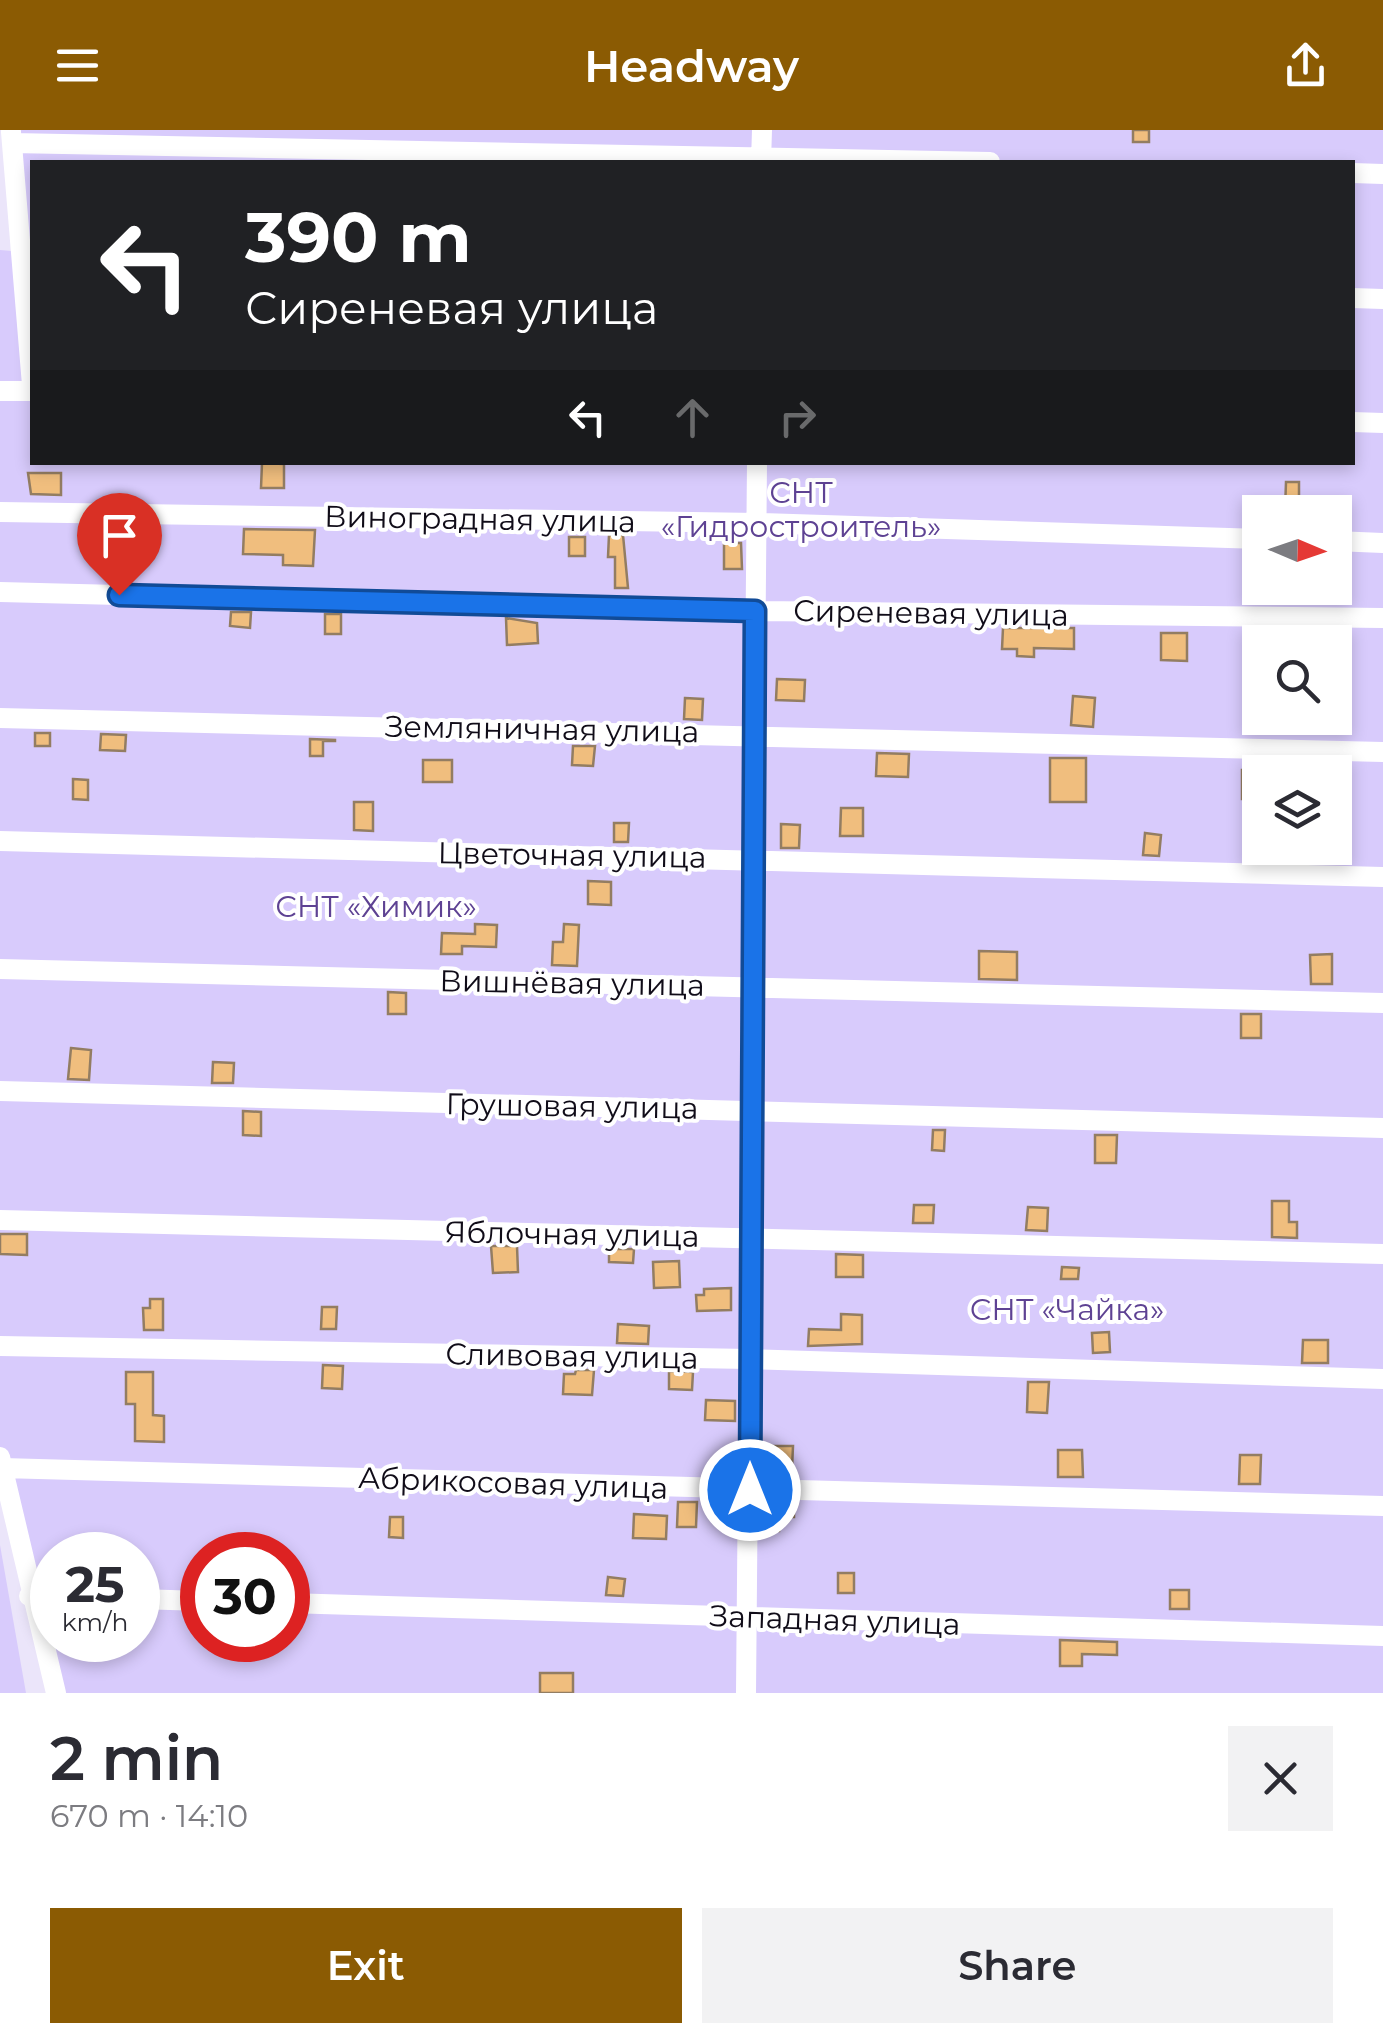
<!DOCTYPE html>
<meta charset="utf-8">
<style>
:root{--surface:#fff;--page:#f2f2f3;--text:#2b2b33;--muted:#7c7c81;--accent:#8b5b03}
body{margin:0;font-family:Montserrat,sans-serif;background:var(--page);color:var(--text);height:100vh;display:flex;flex-direction:column;font-size:38px;white-space:nowrap}
*{box-sizing:border-box;margin:0}
p{font-size:32px;color:var(--muted)}
.icon{flex:none;width:55px;height:55px;fill:none;stroke:currentColor;stroke-width:2;stroke-linecap:round;stroke-linejoin:round}
.map{position:relative;height:1563px;overflow:hidden}
.details{display:flex;flex-direction:column;background:var(--surface);flex:1}
.details>*{flex:none}
.top-card{position:absolute;left:30px;top:30px;width:1325px;height:305px;border-radius:0px;box-shadow:0 5px 15px #0003;background:#202124;color:#fff;overflow:hidden}
.needle{width:65px;rotate:92deg}
.fabs{position:absolute;left:1242px;top:365px;display:grid;gap:20px}
.fabs a{display:grid;place-items:center;width:110px;height:110px;border-radius:0px;background:var(--surface);box-shadow:0 5px 15px #0003;font-size:50px}
.speed{position:absolute;left:30px;top:1402px;display:flex;gap:20px;font-size:50px;font-weight:700;text-align:center}
.speed>*{display:grid;place-content:center;width:130px;height:130px;border-radius:50%;background:var(--surface);box-shadow:0 5px 15px #0003;line-height:1}
.speed small{font-size:25px;font-weight:400}
.speed .limit{border:15px solid #d22;background:#fff;color:#111}
.pin{position:absolute;display:grid;place-items:center;width:85px;height:85px;color:#fff;margin:-102px -42px;border-radius:50% 50% 50% 0;rotate:-45deg;box-shadow:0 0 10px #0007}
.pin .icon{rotate:45deg}
.me{position:absolute;width:110px;margin:-55px;rotate:0deg;stroke-linejoin:round;filter:drop-shadow(0 0 8px #0008)}
.turn{display:flex;align-items:center;gap:35px;height:210px;padding:0 50px;font-size:45px}
.turn .icon{width:130px;height:130px;stroke-width:2.5}
.turn b{display:block;font-size:70px;line-height:85px}
.lanes{display:flex;align-items:center;height:95px;padding:0 50px;background:#0003;justify-content:center;gap:50px;direction:ltr}
.lanes .off{opacity:.35}
.round{display:grid;place-items:center;flex:none;width:105px;height:105px;border-radius:0px;background:var(--page)}
.summary{display:flex;align-items:center;justify-content:space-between;height:170px;padding:0 50px}
h1{font-size:60px;font-weight:600;line-height:75px}
.action{display:flex;gap:20px;margin-top:auto;padding:20px 50px}
.action a{flex:1;height:115px;border-radius:0px;background:var(--accent);color:#fff;font-size:40px;font-weight:600;line-height:115px;text-align:center}
.action a+a{background:var(--page);color:var(--text)}
header{display:flex;justify-content:space-between;align-items:center;height:130px;padding:0 50px;background:var(--accent);color:#fff;font-size:45px;font-weight:600}
.map>svg:first-child{display:block}
.green{fill:#d8cbfc;fill-rule:evenodd}
.building{fill:#f0be7e;stroke:#937d62;stroke-width:2.5}
.lines{fill:none;stroke-linecap:round;stroke-linejoin:round}
.minor{stroke:#fff;stroke-width:20}
.route-casing{stroke:#114b97;stroke-width:25}
.route{stroke:#1a73e8;stroke-width:18}
.labels{text-anchor:middle;dominant-baseline:central;stroke-width:8;stroke-linejoin:round;paint-order:stroke}
.park-label{font-size:30px;fill:#5e4293;stroke:#fff}
.street-label{font-size:30px;fill:#100c18;stroke:#fff}
</style>
<header><svg class="icon" aria-label="menu" viewBox="0 0 24 24"><path d="M4 6h16M4 12h16M4 18h16"/></svg>Headway<svg class="icon" aria-label="share" viewBox="0 0 24 24"><path d="M12 15V3M7 8l5-5 5 5M5 13v7h14v-7"/></svg></header>
<div class="map">
<svg width="1383" height="1563" viewBox="0 0 1383 1563">
<rect width="100%" height="100%" fill="#ebe5fa"/>
<path class="green" d="M11,0H1383V1563H50L0,1326V120L23,122ZM32,32H1352V332H32ZM1260,382H1335V458H1260ZM1260,512H1335V588H1260ZM1260,642H1335V718H1260ZM52,1425H138V1510H52ZM202,1425H288V1510H202Z
M0,1415L26,1563H0Z"/>
<path class="building" d="M1133,0H1149V12H1133Z
M262,333L284,334V358H261Z
M28,343H61V365L31,364Z
M1286,352H1299V368H1305V381L1285,380Z
M244,399L315,400L313,436L283,435V425L243,424Z
M609,405H623L628,458H615V427H608Z
M569,407H585V426H569Z
M724,413H741L742,439H724Z
M231,482H251L250,498L230,496Z
M325,484H341V504H325Z
M506,488L537,493L538,513L507,515Z
M1003,498H1074V519L1034,518V527L1017,526V519H1002Z
M1161,503H1187V531L1161,530Z
M777,549L805,550L804,571L776,570Z
M1073,566L1095,568L1093,597L1071,595Z
M685,568L703,569L702,590L684,589Z
M35,603H50V616H35Z
M101,604L126,605L125,621L100,620Z
M310,609L335,610V611H323V626H310Z
M573,616H595L593,636L572,635Z
M877,623L909,624L908,647L876,646Z
M1050,628H1086V672H1050Z
M423,630H452V652H423Z
M1242,640H1260V669H1242Z
M73,649L88,650V670L73,669Z
M354,672H373V701L354,700Z
M841,678H863V706H840Z
M614,693H629L628,712H614Z
M781,694L800,695L799,718H781Z
M1145,703L1161,705L1159,726L1143,725Z
M588,751L611,752V775L588,774Z
M475,794L497,795L496,817L462,816V824H441L442,803L475,804Z
M564,794L579,795L577,836L552,835L553,812H563Z
M979,821L1017,822V850L979,849Z
M1332,824V854H1311L1310,825Z
M388,862L406,863V884H388Z
M1241,884H1261V908H1241Z
M71,918L91,920L89,950L68,949Z
M213,932L234,933L233,953H212Z
M243,981L261,982V1006L243,1005Z
M933,1000H945L944,1021L932,1020Z
M1095,1005H1117L1116,1033H1095Z
M1272,1071H1289V1092H1297V1108L1272,1107Z
M914,1075H934L933,1093H913Z
M1028,1077L1048,1078L1047,1101L1026,1100Z
M0,1104H27V1125L0,1124Z
M491,1116H517L518,1142L493,1143Z
M609,1119H634L633,1133L609,1132Z
M836,1124L863,1125V1147H836Z
M679,1131L680,1157L654,1158L653,1132Z
M1062,1137L1079,1138L1078,1149H1061Z
M731,1158V1180L697,1181L696,1165H704V1159Z
M150,1169H163V1200H144L143,1178H150Z
M322,1177H337L336,1199H321Z
M841,1184L862,1185V1214L808,1216L809,1199L841,1200Z
M618,1194L649,1196L648,1214L617,1213Z
M1109,1202L1110,1222L1093,1223L1092,1203Z
M1303,1210H1328V1233H1302Z
M323,1235L343,1236L342,1259L322,1258Z
M576,1240H594L592,1265L563,1264L564,1244H575Z
M669,1241L693,1242L692,1260L669,1259Z
M126,1242H153V1285L164,1286V1312L135,1311V1274H126Z
M1028,1252H1049L1047,1283L1027,1282Z
M706,1270L735,1271V1291L705,1290Z
M762,1316H793L792,1339H762Z
M1058,1320H1082L1083,1347H1058Z
M1240,1325H1261L1260,1354H1239Z
M717,1329H734V1344H717Z
M678,1372H697L696,1397H677Z
M761,1373L794,1374V1387H780L779,1401L761,1400Z
M634,1384L667,1386L666,1409L633,1408Z
M390,1387H403V1408L389,1407Z
M838,1443H854V1463H838Z
M608,1447L625,1449L623,1466L606,1465Z
M1170,1460H1189V1479H1170Z
M1060,1510L1117,1512V1525L1082,1524V1536H1060Z
M540,1543H573V1563H540Z"/>
<g class="lines">
<path class="minor" d="M11,2L32,255
M12,13L990,32
M761,32L762,0
M1352,43L1383,44
M1352,168L1383,169
M0,261H32
M1352,292L1383,293
M0,382L758,393L1260,409
M1335,411L1383,413
M0,462L755,481L1383,488
M0,588L1383,622
M0,711L1383,747
M0,839L1383,873
M0,961L1383,998
M0,1090L1383,1124
M0,1216L749,1229L1383,1249
M0,1327L56,1563
M2,1338L1383,1376
M29,1466H52
M138,1469L202,1471
M288,1473L1383,1506
M746,1563L757,332"/>
</g>
<g class="lines">
<g class="route-casing">
<path id="route" d="M119,465L755,481L750,1360"/>
</g>
<use href="#route" class="route"/>
</g>
<g class="labels">
<g class="park-label">
<text x="801" y="362">СНТ<tspan x="801" dy="34">«Гидростроитель»</tspan></text>
<text x="376" y="776">СНТ «Химик»</text>
<text x="1067" y="1179">СНТ «Чайка»</text>
</g>
<g class="street-label">
<text transform="translate(480 389) rotate(1)">Виноградная улица</text>
<text transform="translate(931 483) rotate(1)">Сиреневая улица</text>
<text transform="translate(542 599) rotate(1)">Земляничная улица</text>
<text transform="translate(572 725) rotate(1)">Цветочная улица</text>
<text transform="translate(572 853) rotate(1)">Вишнёвая улица</text>
<text transform="translate(572 976) rotate(1)">Грушовая улица</text>
<text transform="translate(572 1104) rotate(1)">Яблочная улица</text>
<text transform="translate(572 1226) rotate(1)">Сливовая улица</text>
<text transform="translate(513 1353) rotate(2)">Абрикосовая улица</text>
<text transform="translate(835 1490) rotate(2)">Западная улица</text>
</g>
</g>
</svg>
<div class="fabs">
<a><svg class="needle" viewBox="-14 -14 28 28"><path d="M0-13l5 13h-10z" fill="#e53935"/><path d="M0 13l5-13h-10z" fill="#7c7c81"/></svg></a>
<a><svg class="icon" aria-label="search" viewBox="0 0 24 24"><circle cx="10" cy="10" r="6"/><path d="M15 15l6 6"/></svg></a>
<a><svg class="icon" aria-label="layers" viewBox="0 0 24 24"><path d="M12 4l9 5-9 5-9-5zM3 14l9 5 9-5"/></svg></a>
</div>
<div class="speed"><div>25<small>km/h</small></div><div class="limit">30</div></div>
<div class="pin" style="left:119px;top:465px;background:#d93025"><svg class="icon" aria-label="arrive" viewBox="0 0 24 24"><path d="M6 21V4h12l-3 4 3 4H6"/></svg></div>
<svg class="me" style="left:750px;top:1360px" viewBox="-20 -20 40 40"><circle r="17" fill="#1a73e8" stroke="#fff" stroke-width="3"/><path d="M0-11L8 9 0 5-8 9z" fill="#fff"/></svg>
<div class="top-card">
<div class="turn"><svg class="icon" aria-label="left" viewBox="0 0 24 24"><path d="M17 20v-9H6M10 6l-5 5 5 5"/></svg><div><b>390 m</b>Сиреневая улица</div></div>
<div class="lanes"><svg class="icon" aria-label="left" viewBox="0 0 24 24"><path d="M17 20v-9H6M10 6l-5 5 5 5"/></svg><svg class="icon off" aria-label="ahead" viewBox="0 0 24 24"><path d="M12 20V5M6 11l6-6 6 6"/></svg><svg class="icon off" aria-label="right" viewBox="0 0 24 24"><path d="M7 20v-9h11M14 6l5 5-5 5"/></svg></div>
</div>
</div>
<section class="details">
<div class="summary"><div><h1>2 min</h1><p>670 m · 14:10</p></div><a class="round"><svg class="icon" aria-label="close" viewBox="0 0 24 24"><path d="M6 6l12 12M18 6L6 18"/></svg></a></div>
<div class="action"><a>Exit</a><a>Share</a></div>
</section>
